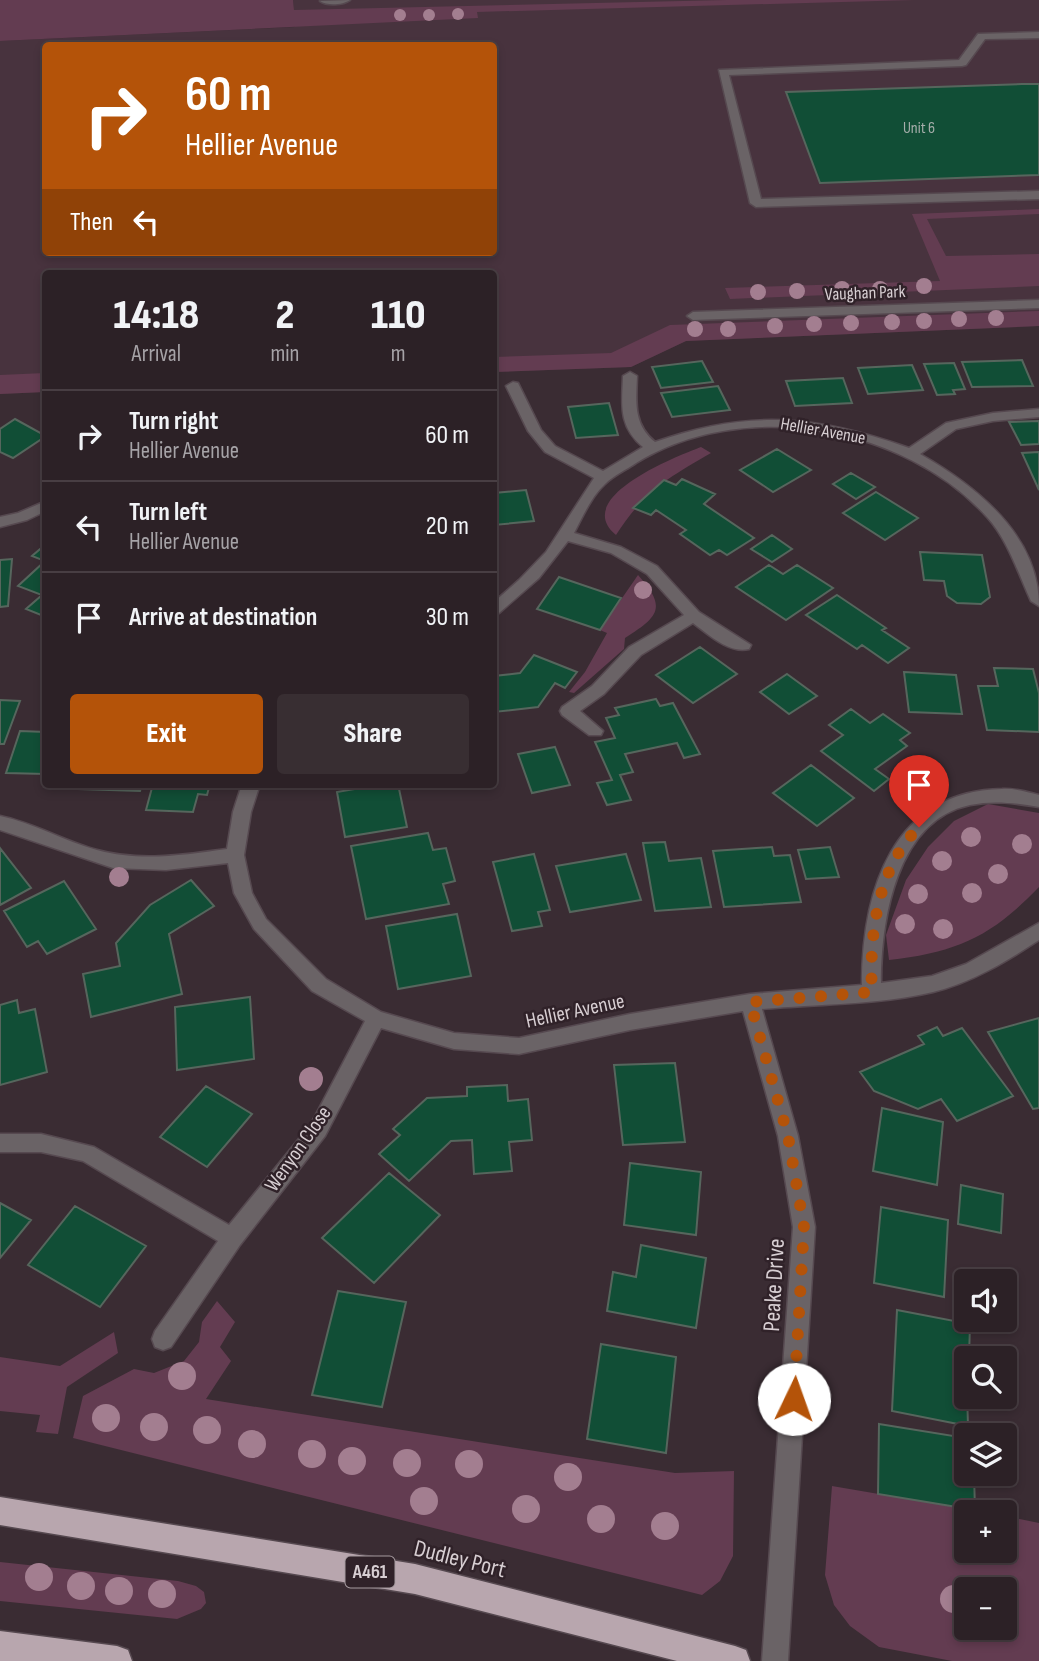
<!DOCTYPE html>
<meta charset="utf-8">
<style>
:root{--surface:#2c2126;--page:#382e32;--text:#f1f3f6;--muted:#a6a3a7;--line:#483e43;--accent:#b45309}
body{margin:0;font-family:"Sofia Sans Condensed",sans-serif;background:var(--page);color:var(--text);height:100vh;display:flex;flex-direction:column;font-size:26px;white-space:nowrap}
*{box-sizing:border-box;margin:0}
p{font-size:23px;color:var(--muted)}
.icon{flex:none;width:38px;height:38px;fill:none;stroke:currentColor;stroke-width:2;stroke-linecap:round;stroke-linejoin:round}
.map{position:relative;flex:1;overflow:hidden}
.sheet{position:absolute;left:42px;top:270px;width:455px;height:518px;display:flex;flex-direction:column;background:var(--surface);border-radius:7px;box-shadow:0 4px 10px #0003,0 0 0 2px var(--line)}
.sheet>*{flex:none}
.banner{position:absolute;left:42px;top:42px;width:455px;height:214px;border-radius:7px;box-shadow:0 4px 10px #0003,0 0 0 2px var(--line);background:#b45309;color:#fff;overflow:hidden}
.fabs{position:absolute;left:954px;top:1269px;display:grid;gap:14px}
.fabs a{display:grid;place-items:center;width:63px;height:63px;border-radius:7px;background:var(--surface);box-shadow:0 4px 10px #0003,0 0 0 2px var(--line);font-size:35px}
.pin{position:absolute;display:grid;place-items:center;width:60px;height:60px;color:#fff;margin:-72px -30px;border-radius:50% 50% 50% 0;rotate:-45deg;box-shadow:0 0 7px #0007}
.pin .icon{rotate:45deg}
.me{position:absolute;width:77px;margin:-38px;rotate:3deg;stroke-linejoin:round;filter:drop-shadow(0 0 5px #0008)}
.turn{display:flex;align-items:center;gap:24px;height:147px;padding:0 28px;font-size:32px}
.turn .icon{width:91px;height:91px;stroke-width:2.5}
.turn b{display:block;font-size:49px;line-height:60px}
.then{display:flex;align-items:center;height:66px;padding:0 28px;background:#0003;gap:14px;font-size:26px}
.eta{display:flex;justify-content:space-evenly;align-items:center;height:119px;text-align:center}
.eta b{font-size:42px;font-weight:800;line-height:49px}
.action{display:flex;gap:14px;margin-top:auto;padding:14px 28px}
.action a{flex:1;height:80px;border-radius:7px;background:var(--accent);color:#fff;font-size:28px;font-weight:800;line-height:80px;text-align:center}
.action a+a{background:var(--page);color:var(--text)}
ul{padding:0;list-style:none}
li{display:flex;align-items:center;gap:21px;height:91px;padding:0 28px;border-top:2px solid var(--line)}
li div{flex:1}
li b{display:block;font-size:26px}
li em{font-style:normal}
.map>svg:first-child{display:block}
.built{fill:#48333e;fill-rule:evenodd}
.green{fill:#633c51;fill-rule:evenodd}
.building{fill:#114e36;stroke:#56665d;stroke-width:2}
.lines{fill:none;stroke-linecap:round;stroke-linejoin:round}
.lane-casing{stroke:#564950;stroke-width:3}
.street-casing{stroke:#564950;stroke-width:3}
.highway-casing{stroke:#564950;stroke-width:3}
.lane{fill:#6a6366;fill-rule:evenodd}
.street{fill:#6a6366;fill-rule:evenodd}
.highway{fill:#b8a6ae;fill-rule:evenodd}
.tree{fill:#a37e90}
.route{stroke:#b45309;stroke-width:12;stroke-dasharray:0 21.6}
.labels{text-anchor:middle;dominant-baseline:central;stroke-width:5;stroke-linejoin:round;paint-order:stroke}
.far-number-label{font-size:16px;fill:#a6aeab}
.far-street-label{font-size:18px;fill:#d7ced2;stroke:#302229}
.shield{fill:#302229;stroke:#a59a9f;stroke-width:2}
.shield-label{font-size:19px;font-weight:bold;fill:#d7ced2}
.street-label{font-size:21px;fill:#d7ced2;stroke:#302229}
.near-street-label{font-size:24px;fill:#d7ced2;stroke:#302229}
</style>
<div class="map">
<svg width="1039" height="1661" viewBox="0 0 1039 1661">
<rect width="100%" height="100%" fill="#3a2c33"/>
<path class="built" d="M293,0H1039V326L686,341L631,367L494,372V273H46L45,392L0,394V41L295,27ZM46,46H494V252H46Z"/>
<path class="green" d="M0,0H293L294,10L726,0H914L477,12L478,18L0,41Z
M1039,209V214L927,219L946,256L1039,254V286L730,299L725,288L940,281L912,214Z
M1039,311V326L686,341L631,367L494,372V357L611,353L670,325Z
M45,373V392L0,394V375Z
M701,447L711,453C668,478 644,491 616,535C571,498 675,457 701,447Z
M638,575C668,608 658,617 625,638L624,649L574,693L569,692L585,672L607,633L600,630Z
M988,804L1039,813V887C991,937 957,952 889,960L886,935L906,880L928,847L954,821Z
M217,1301L235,1322L220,1347L231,1361L206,1399L675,1473L734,1471L733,1556L720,1581L702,1595L73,1438L83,1396L134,1369L154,1373L184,1361L199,1342L202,1322Z
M114,1332L118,1353L67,1387L58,1434L36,1432L40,1415L0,1411V1357L60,1366Z
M832,1486L984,1512H966V1550H1004L1005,1516L1039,1523V1661H952L879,1647L850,1626L834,1605L825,1575ZM966,1589H1004V1628H966Z
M0,1562L178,1581L196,1586L204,1592L206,1603L201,1609L177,1619L0,1601Z"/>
<path class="building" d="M1022,84H1039V175L820,183L786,92Z
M1022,360L1033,386L972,387L962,362Z
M702,361L713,382L661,388L652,367Z
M954,363L965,389L953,390L955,394L937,395L924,364Z
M912,365L923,390L868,394L858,368Z
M843,378L852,403L795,406L786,381Z
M718,386L730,410L672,417L661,393Z
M609,403L618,435L576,438L568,407Z
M15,419L46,436L13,458L0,452V429Z
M1039,421V444L1021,445L1009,422Z
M777,449L811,470L773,492L740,470Z
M1039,452V490L1022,453Z
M851,473L875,487L856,499L833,484Z
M682,479L715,494L704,504L754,538L727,555L719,550L710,555L680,534L686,530L656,510L651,515L633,508L664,480L676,485Z
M526,490L534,521L494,525V493Z
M876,492L918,518L885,540L843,513Z
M772,535L792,549L772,562L751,549Z
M46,544V617L26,609L42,595L18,586L45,561L32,556Z
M920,552L982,555L990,597L981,604L957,603L947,596L944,581L924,580Z
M12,559L8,606L0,607V560Z
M769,565L783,574L797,565L833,588L786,620L736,587Z
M559,577L621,598L600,630L537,609Z
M837,595L886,628L882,630L909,648L888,663L862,645L857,649L806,615Z
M700,647L737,674L693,703L656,675Z
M534,655L577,672L565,688L555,683L538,707L494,712V676L520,673Z
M994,668L1033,669L1039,693V732L987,730L978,686H998Z
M904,672L956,675L962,714L909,712Z
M787,674L817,696L789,714L760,692Z
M656,699L660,706L673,703L700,754L684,758L677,743L625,754L633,772L620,775L631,800L607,805L597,783L612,780L595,742L615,738L606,718L619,715L615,708Z
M0,700L20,701L4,744H0Z
M851,709L870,723L883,714L910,733L900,740L907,746L875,769L889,779L874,791L821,751L843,735L829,725Z
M20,731L46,732V774L6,773Z
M555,747L570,785L532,793L518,754Z
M811,765L854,798L817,826L773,793Z
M81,784H142L140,791L79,789Z
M153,784H210L207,795L198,794L193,812L146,810Z
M384,784H398L407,827L345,837L337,792Z
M428,833L433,850L446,848L455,881L443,884L449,904L366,919L351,846Z
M665,842L669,861L701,858L711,907L655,911L643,843Z
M772,847L774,856L790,855L801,902L724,907L713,851Z
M830,847L839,877L806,879L798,850Z
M0,848L31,888L0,905Z
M534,854L550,910L538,912L542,926L512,931L493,862Z
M626,854L641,900L570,912L556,866Z
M191,880L214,906L169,934L182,994L91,1017L83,974L120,966L116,943L150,905Z
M64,881L96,929L47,954L38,941L27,947L4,911Z
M457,914L471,976L398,989L386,926Z
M250,997L254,1059L177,1070L175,1007Z
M17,1000L19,1013L35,1009L47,1072L0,1085V1005Z
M1039,1018V1108L1033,1109L988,1032Z
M937,1027L943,1036L962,1028L1013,1096L957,1121L941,1099L918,1109L874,1091L860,1072L924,1044L918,1036Z
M675,1063L685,1142L623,1145L614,1065Z
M507,1085L508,1101L528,1099L532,1140L509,1142L512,1171L474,1174L472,1140L451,1141L409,1181L379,1154L400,1135L393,1129L427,1098L467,1096V1087Z
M206,1086L252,1114L207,1167L160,1137Z
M882,1108L943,1122L937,1185L873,1171Z
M630,1163L701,1172L696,1235L624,1225Z
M389,1173L440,1215L374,1283L322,1238Z
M961,1185L1003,1194L1001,1233L958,1224Z
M0,1203L31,1220L0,1258Z
M75,1206L146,1246L100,1307L28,1265Z
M881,1207L948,1220L944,1297L874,1283Z
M641,1245L706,1258L696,1328L607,1311L613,1272L636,1277Z
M338,1291L406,1302L382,1407L312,1395Z
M897,1310L970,1324L969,1358H966L968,1426L892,1411Z
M601,1344L676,1357L666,1453L587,1439Z
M879,1424L966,1438V1474H974L975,1510L878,1494Z"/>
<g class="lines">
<g class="lane-casing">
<path id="lane" d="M350,0C343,5 327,6 320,1Z
M1039,32V38L985,39L966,65L962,66L729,75L761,199L1039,191V199L756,207L750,203L719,70L959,60L978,34Z"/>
</g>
<g class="street-casing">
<path id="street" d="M1039,300V308L693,320L687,316L693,312Z
M630,372L637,376C636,402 633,424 655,442C748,409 816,415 909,448L946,423L993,413L1039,409V417L993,421L956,429L920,454C976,486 1039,535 1039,606L1031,601C1018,573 1008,540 987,517C904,425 742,397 636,463C626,470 614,475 605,484C591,497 583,516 574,533L621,547L657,566L699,612L751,645L749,649C729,654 708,634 693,623L641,655L604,694L580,711L603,731L601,735H589L562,715L560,711L562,707L592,686L629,647L684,615L647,574L611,553L568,541L539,578L499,613L494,614V602L519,580L546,552L594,478L545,452L528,431L506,386L513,382L518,383L541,430L555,446L603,471L643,447C618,426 622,405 623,376Z
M46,501V511L27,520L0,527V517L18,513Z
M242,784H260L251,812L244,855L252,893L266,919L326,979L381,1012L454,1033L519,1038L630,1014L750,994L862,985C862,891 892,791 1002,789C1014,788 1027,792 1039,795V807C1015,803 994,800 970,805C896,820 881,921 881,983L932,976L966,964L1039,923V940C1007,961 971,983 933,992C878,1005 818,1004 762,1009L798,1136L815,1227L788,1661H762L793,1227L778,1136L743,1011L630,1030L519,1054L454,1049L381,1028L325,1136L240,1245L171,1347L163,1350L155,1347L152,1339L155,1331L218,1241L83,1161L41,1152H0V1134H41L94,1147L229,1225L311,1124L365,1021L312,991L254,929L234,893L228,863L166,870L113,868L0,830V816C34,823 64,841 97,850C140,862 184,855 227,849L233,812Z"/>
</g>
<g class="highway-casing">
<path id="highway" d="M0,1497L415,1564L735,1646L746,1650L750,1661H677L415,1594L0,1525Z
M0,1631L117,1646L128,1650L132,1661H0Z"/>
</g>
<use href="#lane" class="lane"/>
<use href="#street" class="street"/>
<use href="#highway" class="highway"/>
</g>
<g class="tree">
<circle cx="458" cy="14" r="6"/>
<circle cx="400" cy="15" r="6"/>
<circle cx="429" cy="15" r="6"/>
<circle cx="924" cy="286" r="8"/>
<circle cx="842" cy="289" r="8"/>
<circle cx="880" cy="289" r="8"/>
<circle cx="797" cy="291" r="8"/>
<circle cx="758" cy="292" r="8"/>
<circle cx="996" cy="318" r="8"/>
<circle cx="959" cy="319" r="8"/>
<circle cx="924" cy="321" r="8"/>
<circle cx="892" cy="322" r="8"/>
<circle cx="851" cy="323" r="8"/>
<circle cx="814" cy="324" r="8"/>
<circle cx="775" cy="326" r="8"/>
<circle cx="695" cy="329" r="8"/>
<circle cx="728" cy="329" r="8"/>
<circle cx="643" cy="590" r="9"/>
<circle cx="971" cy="837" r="10"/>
<circle cx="1022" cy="844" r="10"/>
<circle cx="942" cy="861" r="10"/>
<circle cx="998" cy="874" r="10"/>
<circle cx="119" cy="877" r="10"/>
<circle cx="972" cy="893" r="10"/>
<circle cx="918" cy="894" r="10"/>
<circle cx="905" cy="924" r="10"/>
<circle cx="943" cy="929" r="10"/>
<circle cx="311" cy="1079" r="12"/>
<circle cx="182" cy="1376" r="14"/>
<circle cx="106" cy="1418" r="14"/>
<circle cx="154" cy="1427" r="14"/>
<circle cx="207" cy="1430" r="14"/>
<circle cx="252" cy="1444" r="14"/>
<circle cx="312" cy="1454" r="14"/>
<circle cx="352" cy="1461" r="14"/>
<circle cx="407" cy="1463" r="14"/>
<circle cx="469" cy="1464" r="14"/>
<circle cx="568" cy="1477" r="14"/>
<circle cx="424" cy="1501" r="14"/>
<circle cx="526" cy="1509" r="14"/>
<circle cx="601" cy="1519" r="14"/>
<circle cx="665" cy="1526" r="14"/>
<circle cx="39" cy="1577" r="14"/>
<circle cx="81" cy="1586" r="14"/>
<circle cx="119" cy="1591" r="14"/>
<circle cx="162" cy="1594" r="14"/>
<circle cx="954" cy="1599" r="14"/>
</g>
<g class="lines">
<path class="route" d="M794,1399L804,1227L788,1136L750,1002L872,992C869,936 877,868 919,827"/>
</g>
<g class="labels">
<g class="far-number-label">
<text x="919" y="128">Unit 6</text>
</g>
<g class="far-street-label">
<text transform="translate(865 293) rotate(-2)">Vaughan Park</text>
<text transform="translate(823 431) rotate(10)">Hellier Avenue</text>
</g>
<rect class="shield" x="345.5" y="1556.5" width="49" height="31" rx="5"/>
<g class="shield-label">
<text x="370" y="1572">A461</text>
</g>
<g class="street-label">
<text transform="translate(575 1011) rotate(-12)">Hellier Avenue</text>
<text transform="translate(298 1149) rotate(-55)">Wenyon Close</text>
</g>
<g class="near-street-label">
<text transform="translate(774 1285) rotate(-87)">Peake Drive</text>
<text transform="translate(460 1559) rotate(14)">Dudley Port</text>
</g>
</g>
</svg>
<div class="fabs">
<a><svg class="icon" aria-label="sound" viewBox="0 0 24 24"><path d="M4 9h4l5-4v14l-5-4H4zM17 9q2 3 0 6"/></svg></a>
<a><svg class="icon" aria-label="search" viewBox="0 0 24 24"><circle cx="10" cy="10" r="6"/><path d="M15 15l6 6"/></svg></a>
<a><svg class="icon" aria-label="layers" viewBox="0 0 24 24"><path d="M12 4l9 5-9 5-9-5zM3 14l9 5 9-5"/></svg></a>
<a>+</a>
<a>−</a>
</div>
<div class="pin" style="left:919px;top:827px;background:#d93025"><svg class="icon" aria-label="arrive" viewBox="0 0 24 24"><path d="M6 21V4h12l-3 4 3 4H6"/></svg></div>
<svg class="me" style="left:794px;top:1399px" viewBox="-20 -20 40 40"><circle r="19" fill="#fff"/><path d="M0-13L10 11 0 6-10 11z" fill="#b45309"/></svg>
<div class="banner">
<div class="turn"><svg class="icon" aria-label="right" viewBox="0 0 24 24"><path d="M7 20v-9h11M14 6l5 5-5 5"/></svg><div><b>60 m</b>Hellier Avenue</div></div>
<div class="then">Then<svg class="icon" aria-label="left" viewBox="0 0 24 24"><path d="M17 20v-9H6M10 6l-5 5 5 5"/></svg></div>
</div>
<section class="sheet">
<div class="eta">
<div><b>14:18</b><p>Arrival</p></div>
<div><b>2</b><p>min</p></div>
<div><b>110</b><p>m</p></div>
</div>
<ul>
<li><svg class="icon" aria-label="right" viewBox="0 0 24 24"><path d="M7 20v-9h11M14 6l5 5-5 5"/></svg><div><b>Turn right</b><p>Hellier Avenue</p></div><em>60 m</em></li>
<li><svg class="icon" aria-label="left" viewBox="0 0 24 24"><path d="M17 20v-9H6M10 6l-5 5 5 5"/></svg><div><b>Turn left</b><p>Hellier Avenue</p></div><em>20 m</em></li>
<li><svg class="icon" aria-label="arrive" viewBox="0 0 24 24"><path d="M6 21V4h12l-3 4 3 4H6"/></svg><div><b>Arrive at destination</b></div><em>30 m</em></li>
</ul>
<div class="action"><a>Exit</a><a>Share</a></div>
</section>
</div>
